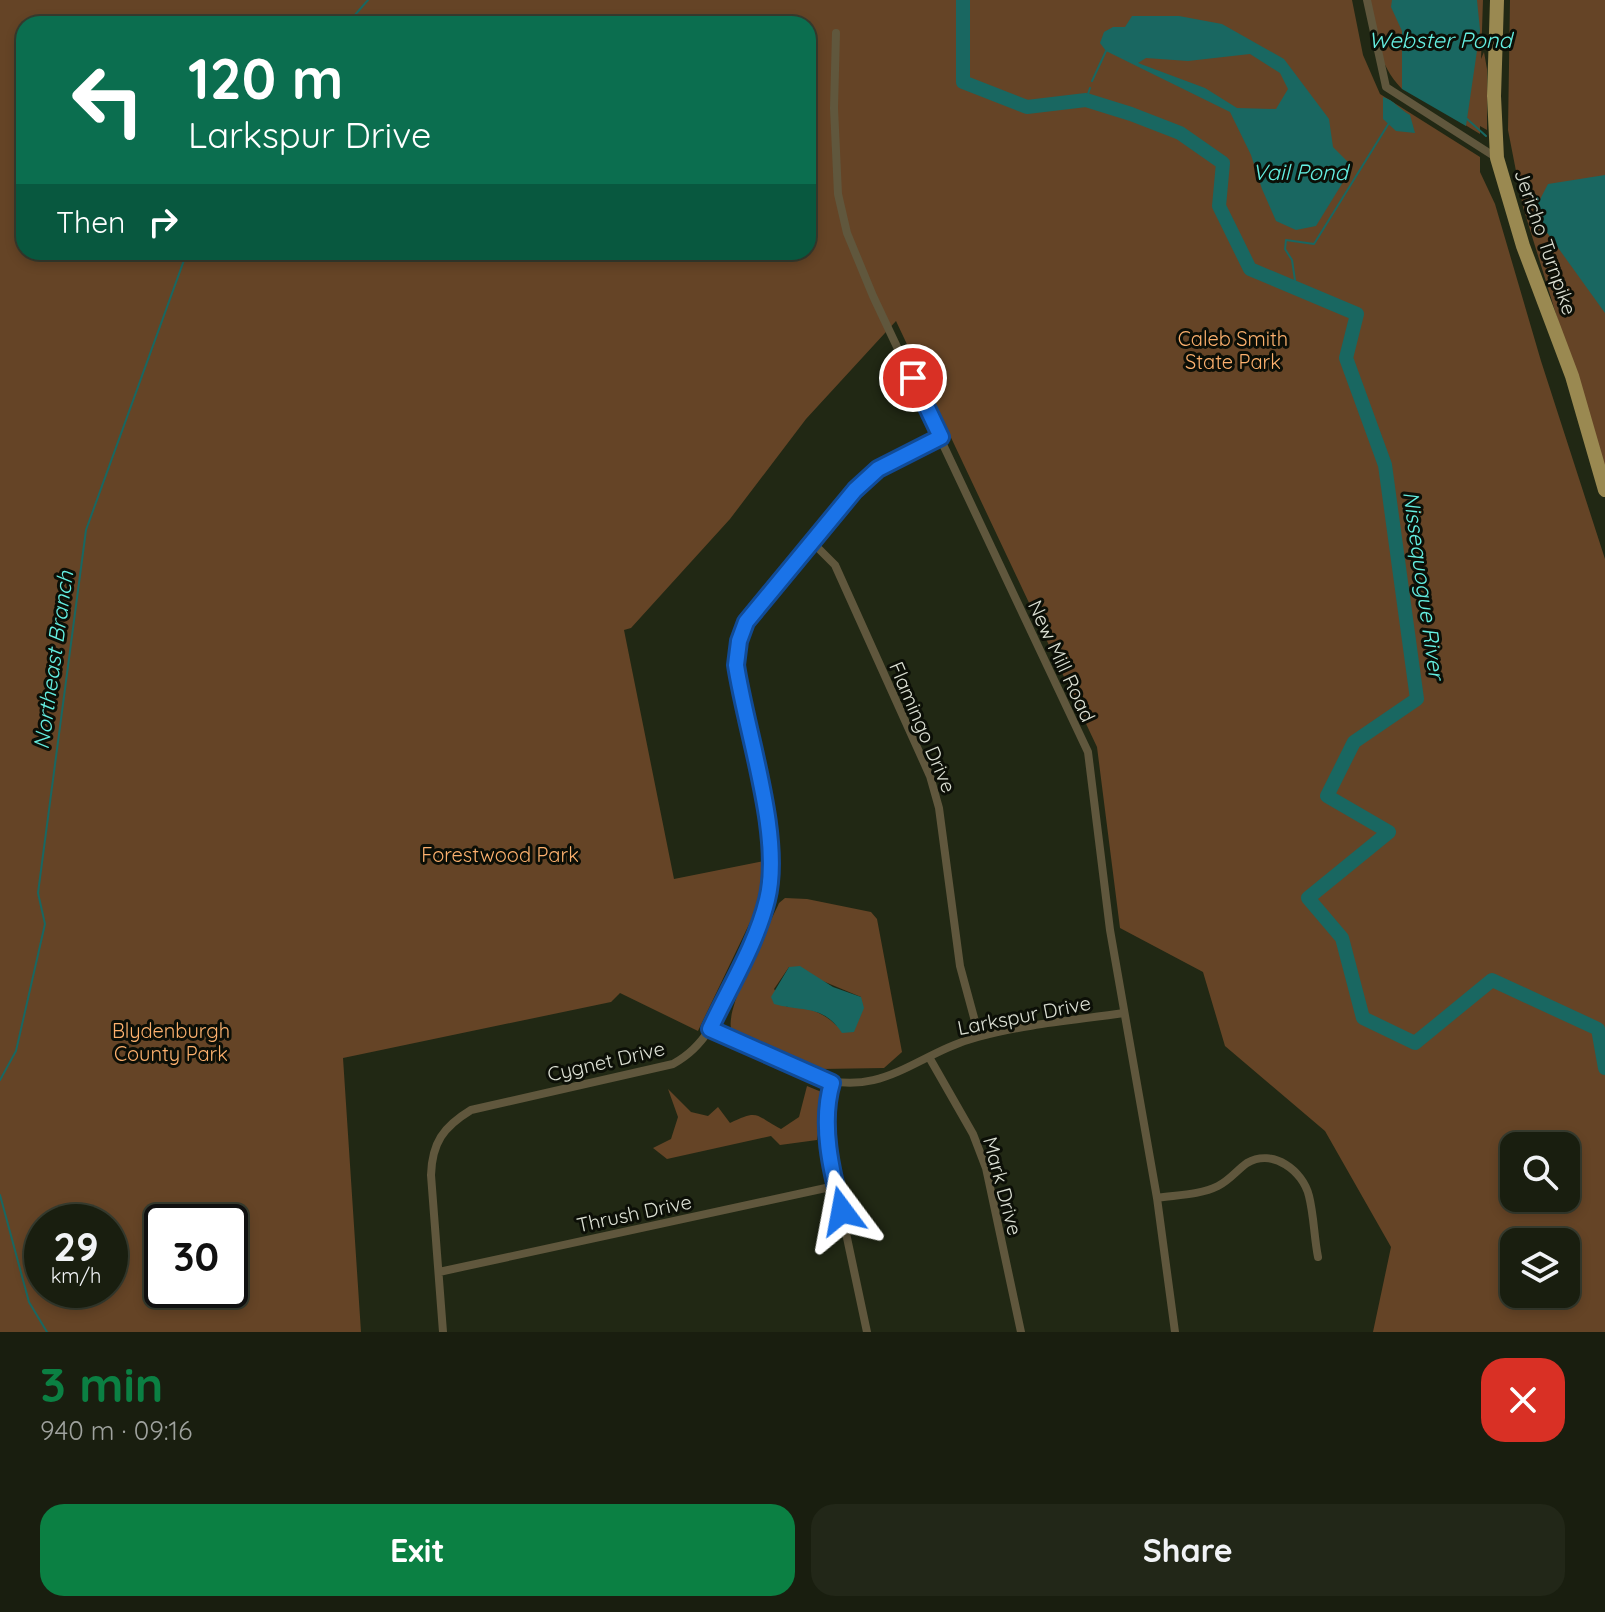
<!DOCTYPE html>
<meta charset="utf-8">
<style>
:root{--surface:#191e0f;--page:#222718;--text:#f1f3f6;--muted:#9fa29e;--line:#373c2f;--accent:#0b8043}
body{margin:0;font-family:Quicksand,sans-serif;background:var(--page);color:var(--text);height:100vh;display:flex;flex-direction:column;font-size:30px;white-space:nowrap}
*{box-sizing:border-box;margin:0}
p{font-size:26px;color:var(--muted)}
.icon{flex:none;width:44px;height:44px;fill:none;stroke:currentColor;stroke-width:2;stroke-linecap:round;stroke-linejoin:round}
.map{position:relative;height:1332px;overflow:hidden}
.panel{display:flex;flex-direction:column;background:var(--surface);flex:1}
.panel>*{flex:none}
.banner{position:absolute;left:16px;top:16px;width:800px;height:244px;border-radius:24px;box-shadow:0 4px 12px #0003,0 0 0 2px var(--line);background:#0b6e4f;color:#fff;overflow:hidden}
.controls{position:absolute;left:1500px;top:1132px;display:grid;gap:16px}
.controls a{display:grid;place-items:center;width:80px;height:80px;border-radius:16px;background:var(--surface);box-shadow:0 4px 12px #0003,0 0 0 2px var(--line);font-size:40px}
.speed{position:absolute;left:24px;top:1204px;display:flex;gap:16px;font-size:40px;font-weight:700;text-align:center}
.speed>*{display:grid;place-content:center;width:104px;height:104px;border-radius:50%;background:var(--surface);box-shadow:0 4px 12px #0003,0 0 0 2px var(--line);line-height:1}
.speed small{font-size:20px;font-weight:400}
.speed .limit{border:4px solid #111;border-radius:12px;background:#fff;color:#111}
.pin{position:absolute;display:grid;place-items:center;width:68px;height:68px;color:#fff;margin:-34px;border:4px solid #fff;border-radius:50%;box-shadow:0 2px 8px #0007}
.me{position:absolute;width:88px;margin:-44px;rotate:347deg;stroke-linejoin:round;filter:drop-shadow(0 0 6px #0008)}
.turn{display:flex;align-items:center;gap:28px;height:168px;padding:0 40px;font-size:36px}
.turn .icon{width:104px;height:104px;stroke-width:2.5}
.turn b{display:block;font-size:56px;line-height:68px}
.then{display:flex;align-items:center;height:76px;padding:0 40px;background:#0003;gap:16px;font-size:30px}
.round{display:grid;place-items:center;flex:none;width:84px;height:84px;border-radius:24px;background:var(--page)}
.headline{display:flex;align-items:center;justify-content:space-between;height:136px;padding:0 40px}
h1{font-size:48px;font-weight:800;line-height:60px;color:var(--accent)}
.cta{display:flex;gap:16px;margin-top:auto;padding:16px 40px}
.cta a{flex:1;height:92px;border-radius:24px;background:var(--accent);color:#fff;font-size:32px;font-weight:800;line-height:92px;text-align:center}
.cta a+a{background:var(--page);color:var(--text)}
.map>svg:first-child{display:block}
.green{fill:#654426;fill-rule:evenodd}
.water{fill:#196761;fill-rule:evenodd}
.lines{fill:none;stroke-linecap:round;stroke-linejoin:round}
.stream{stroke:#196761;stroke-width:2}
.river{stroke:#196761;stroke-width:14}
.street{stroke:#60573d;stroke-width:8}
.primary{stroke:#9a8951;stroke-width:14}
.route-casing{stroke:#114b97;stroke-width:20}
.route{stroke:#1a73e8;stroke-width:14}
.labels{text-anchor:middle;dominant-baseline:central;stroke-width:6;stroke-linejoin:round;paint-order:stroke}
.street-label{font-size:20px;fill:#dde1d5;stroke:#0c0f07}
.park-label{font-size:20px;fill:#fdb16e;stroke:#0c0f07}
.water-label{font-size:22px;font-style:italic;fill:#65f0e3;stroke:#0c0f07}
</style>
<div class="map">
<svg width="1605" height="1332" viewBox="0 0 1605 1332">
<rect width="100%" height="100%" fill="#212814"/>
<path class="green" d="M0,0H1352L1363,55L1380,94L1480,157V172L1495,204L1541,361L1605,559V1332H1373L1391,1247L1325,1131L1225,1046L1203,972L1120,928L1097,747L896,321L806,419L730,519L631,628L624,630L674,879L764,861L759,897L754,914L698,1031L620,993L611,1002L343,1058L361,1332H0ZM24,24H808V252H24ZM1514,1146H1566V1198H1514ZM42,1222H110V1290H42ZM162,1222H230V1290H162ZM1514,1242H1566V1294H1514Z
M1369,0H1483L1481,59L1484,52L1487,69V130L1480,126V134L1403,87L1402,89C1377,63 1376,35 1369,0Z
M1510,0H1605V473L1523,207L1508,130Z
M785,898L807,899L871,912L877,919L902,1052L884,1068L821,1069L731,1028C726,1006 768,928 779,903ZM789,967L861,997L860,1017L856,1023L837,1026C823,1012 807,1006 787,1007L774,989Z
M807,1086L824,1093L817,1140L780,1145L771,1136L667,1159L653,1148L671,1139L678,1117L668,1089L691,1112L708,1116L718,1107L730,1123C760,1108 755,1116 781,1129L799,1117Z"/>
<path class="water" d="M1392,0H1477L1480,30L1466,126L1402,89V31L1391,7Z
M1132,16H1179L1222,24L1284,59L1329,119L1333,147L1348,162V174L1316,226L1296,230L1276,221L1262,189L1251,155L1230,112L1106,51L1100,43L1104,32L1113,27H1125ZM1250,54L1280,73L1288,89L1276,109L1237,108L1205,88L1138,63L1146,58L1188,61Z
M1383,97C1394,100 1399,109 1410,115L1415,133L1396,131L1383,119Z
M1605,175V313L1533,213L1548,184Z
M800,966L833,987L861,997L864,1008L854,1032L842,1033C823,1004 802,1012 774,1004L771,997L789,967Z"/>
<g class="lines">
<path class="stream" d="M347,24L368,0
M1092,81L1106,51
M1086,100L1090,88
M1466,118L1486,136
M1527,187L1540,201
M1296,287L1292,260L1285,249L1286,240L1314,244L1389,123
M0,1080L16,1051L45,924L38,893L86,530L187,252
M0,1195L29,1302L47,1332"/>
<path class="river" d="M963,0V82L1027,107L1086,100L1131,114L1180,133L1223,163L1219,206L1250,269L1357,314L1346,358L1385,465L1417,699L1354,742L1327,796L1389,832L1308,898L1342,938L1363,1018L1415,1043L1492,980L1598,1029L1605,1068"/>
<path class="street" d="M1367,0L1386,87L1497,158
M836,33L834,108L838,194L847,233L873,296L1088,752L1110,930L1157,1198L1175,1332
M811,541L835,565L930,776L939,808L960,966L979,1036
M710,1029L814,1077C884,1099 916,1053 978,1037C1025,1024 1076,1020 1124,1013
M929,1057L973,1134L986,1168L1021,1332
M832,1083L828,1097L829,1153L867,1332
M1157,1198C1177,1195 1200,1195 1218,1186C1230,1180 1237,1170 1247,1163C1273,1148 1303,1171 1309,1196C1314,1216 1314,1237 1318,1257
M439,1272L835,1186
M443,1332L431,1175C432,1143 443,1127 471,1110L673,1064C689,1055 699,1045 710,1029C729,988 756,945 767,900C783,836 746,733 736,665L739,641L746,622L855,490L878,469L941,437"/>
<path class="primary" d="M1497,0L1494,96L1497,158L1523,246L1572,376L1605,490"/>
</g>
<g class="lines">
<g class="route-casing">
<path id="route" d="M842,1211C831,1171 820,1123 832,1083L710,1029C729,988 756,945 767,900C783,836 746,732 736,665L739,641L746,622L855,490L878,469L941,437L913,378"/>
</g>
<use href="#route" class="route"/>
</g>
<g class="labels">
<g class="street-label">
<text transform="translate(1546 242) rotate(71)">Jericho Turnpike</text>
<text transform="translate(1062 661) rotate(65)">New Mill Road</text>
<text transform="translate(923 727) rotate(67)">Flamingo Drive</text>
<text transform="translate(1024 1015) rotate(-11)">Larkspur Drive</text>
<text transform="translate(606 1061) rotate(-13)">Cygnet Drive</text>
<text transform="translate(1003 1186) rotate(75)">Mark Drive</text>
<text transform="translate(634 1213) rotate(-12)">Thrush Drive</text>
</g>
<g class="park-label">
<text x="1233" y="338">Caleb Smith<tspan x="1233" dy="23">State Park</tspan></text>
<text x="500" y="854">Forestwood Park</text>
<text x="171" y="1030">Blydenburgh<tspan x="171" dy="23">County Park</tspan></text>
</g>
<g class="water-label">
<text x="1440" y="40">Webster Pond</text>
<text x="1300" y="172">Vail Pond</text>
<text transform="translate(1424 585) rotate(82)">Nissequogue River</text>
<text transform="translate(53 660) rotate(-82)">Northeast Branch</text>
</g>
</g>
</svg>
<div class="controls">
<a><svg class="icon" aria-label="search" viewBox="0 0 24 24"><circle cx="10" cy="10" r="6"/><path d="M15 15l6 6"/></svg></a>
<a><svg class="icon" aria-label="layers" viewBox="0 0 24 24"><path d="M12 4l9 5-9 5-9-5zM3 14l9 5 9-5"/></svg></a>
</div>
<div class="speed"><div>29<small>km/h</small></div><div class="limit">30</div></div>
<div class="pin" style="left:913px;top:378px;background:#d93025"><svg class="icon" aria-label="arrive" viewBox="0 0 24 24"><path d="M6 21V4h12l-3 4 3 4H6"/></svg></div>
<svg class="me" style="left:842px;top:1211px" viewBox="-20 -20 40 40"><path d="M0-17L14 15 0 8-14 15z" fill="#1a73e8" stroke="#fff" stroke-width="4"/></svg>
<div class="banner">
<div class="turn"><svg class="icon" aria-label="left" viewBox="0 0 24 24"><path d="M17 20v-9H6M10 6l-5 5 5 5"/></svg><div><b>120 m</b>Larkspur Drive</div></div>
<div class="then">Then<svg class="icon" aria-label="right" viewBox="0 0 24 24"><path d="M7 20v-9h11M14 6l5 5-5 5"/></svg></div>
</div>
</div>
<section class="panel">
<div class="headline"><div><h1>3 min</h1><p>940 m · 09:16</p></div><a class="round" style="background:#d93025;color:#fff"><svg class="icon" aria-label="close" viewBox="0 0 24 24"><path d="M6 6l12 12M18 6L6 18"/></svg></a></div>
<div class="cta"><a>Exit</a><a>Share</a></div>
</section>
